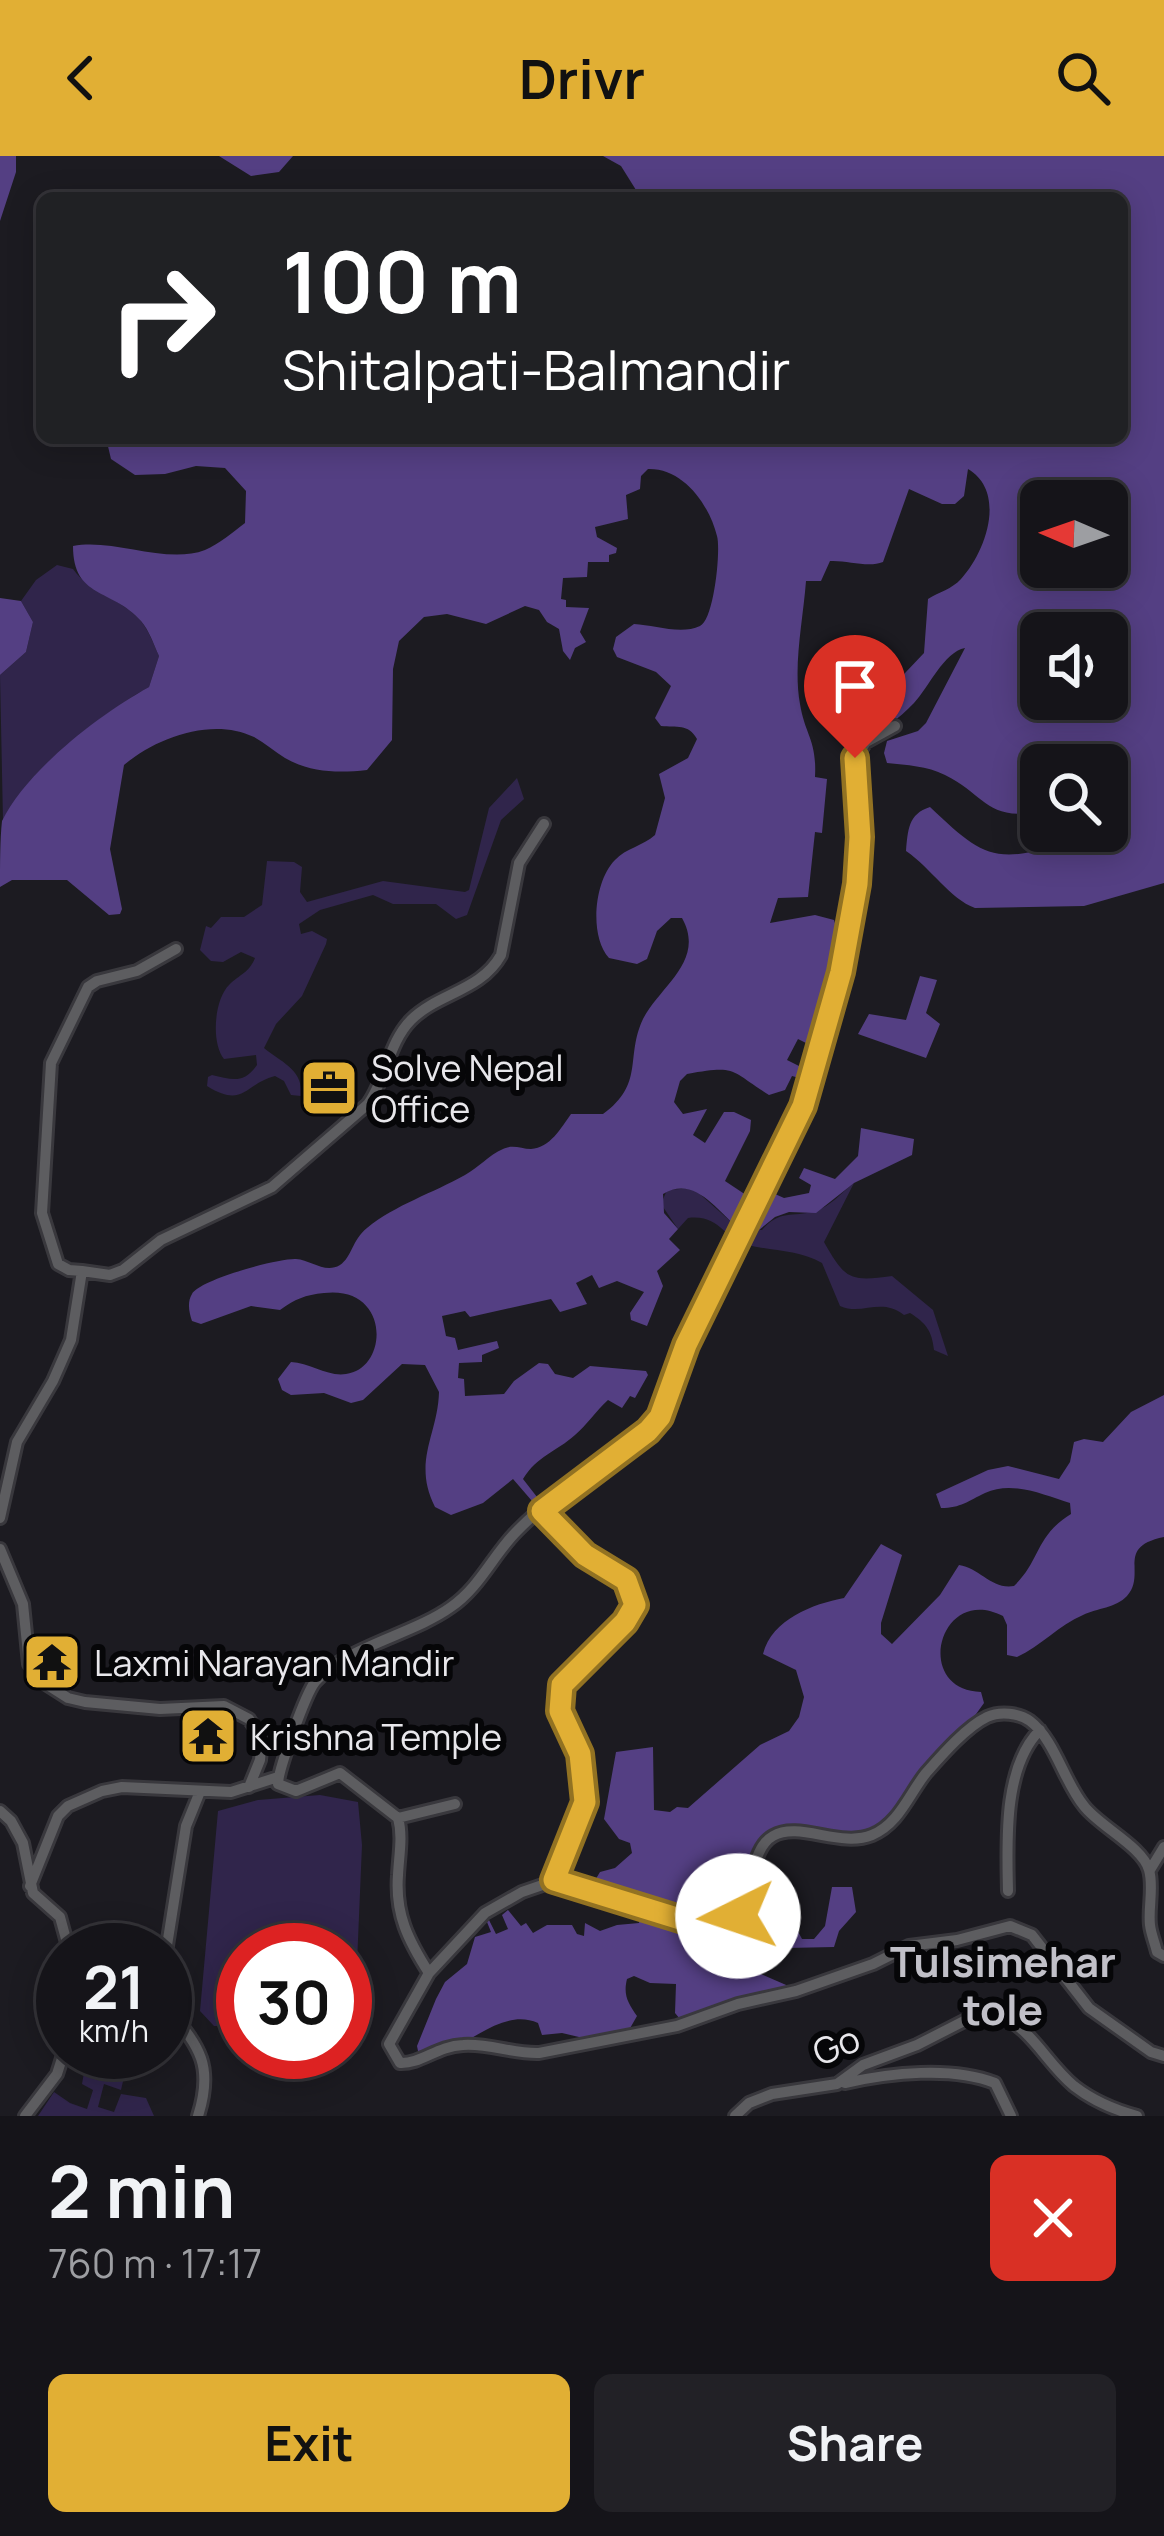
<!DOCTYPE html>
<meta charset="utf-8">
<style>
:root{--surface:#151419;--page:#222126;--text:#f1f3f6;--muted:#9d9ea2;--line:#343338;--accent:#e1af34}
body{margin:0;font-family:Manrope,sans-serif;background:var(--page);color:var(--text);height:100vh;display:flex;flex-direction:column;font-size:45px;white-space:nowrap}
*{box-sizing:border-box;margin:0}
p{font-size:39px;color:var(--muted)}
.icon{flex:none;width:66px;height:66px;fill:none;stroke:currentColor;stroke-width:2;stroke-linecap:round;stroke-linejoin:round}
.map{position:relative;height:1960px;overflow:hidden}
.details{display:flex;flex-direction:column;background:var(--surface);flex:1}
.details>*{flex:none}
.guide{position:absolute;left:36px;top:36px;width:1092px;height:252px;border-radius:18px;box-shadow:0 6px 30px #0003,0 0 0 3px var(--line);background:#202124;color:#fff;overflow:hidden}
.needle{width:78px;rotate:272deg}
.tools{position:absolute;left:1020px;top:324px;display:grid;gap:24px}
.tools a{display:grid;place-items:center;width:108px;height:108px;border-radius:18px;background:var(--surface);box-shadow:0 6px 30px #0003,0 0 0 3px var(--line);font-size:60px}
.speed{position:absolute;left:36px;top:1767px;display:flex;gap:24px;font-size:60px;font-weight:700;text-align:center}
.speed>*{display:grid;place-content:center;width:156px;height:156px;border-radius:50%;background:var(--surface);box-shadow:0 6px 30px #0003,0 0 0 3px var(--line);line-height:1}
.speed small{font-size:30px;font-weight:400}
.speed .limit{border:18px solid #d22;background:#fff;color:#111}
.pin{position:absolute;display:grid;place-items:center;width:102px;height:102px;color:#fff;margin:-123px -51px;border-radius:50% 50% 50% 0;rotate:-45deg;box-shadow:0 0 12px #0007}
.pin .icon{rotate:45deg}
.me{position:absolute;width:132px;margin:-66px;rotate:266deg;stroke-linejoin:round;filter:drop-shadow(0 0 9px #0008)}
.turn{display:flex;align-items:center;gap:42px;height:252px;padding:0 48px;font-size:54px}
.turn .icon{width:156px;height:156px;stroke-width:2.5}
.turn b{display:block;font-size:84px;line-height:102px}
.round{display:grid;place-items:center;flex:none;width:126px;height:126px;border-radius:18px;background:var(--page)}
.summary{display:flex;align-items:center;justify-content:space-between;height:204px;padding:0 48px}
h1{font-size:72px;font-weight:700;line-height:90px}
.button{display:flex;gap:24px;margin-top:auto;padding:24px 48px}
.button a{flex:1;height:138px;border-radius:18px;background:var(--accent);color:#111;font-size:48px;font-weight:700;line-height:138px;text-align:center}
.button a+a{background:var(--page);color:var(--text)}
header{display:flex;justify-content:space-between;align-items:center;height:156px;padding:0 48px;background:var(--accent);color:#111;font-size:54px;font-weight:700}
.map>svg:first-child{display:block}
.green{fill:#30254b}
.forest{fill:#543f83;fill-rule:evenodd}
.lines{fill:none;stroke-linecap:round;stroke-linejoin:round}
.street-casing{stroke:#39383d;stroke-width:16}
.street{stroke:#5d5d60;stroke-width:10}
.route-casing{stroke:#927222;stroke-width:30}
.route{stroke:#e1af34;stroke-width:21}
.labels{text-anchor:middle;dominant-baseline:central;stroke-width:12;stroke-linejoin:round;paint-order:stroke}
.poi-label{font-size:36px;fill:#e8e7eb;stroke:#060608;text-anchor:start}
.street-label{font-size:36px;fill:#e8e7eb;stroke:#060608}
.quarter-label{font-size:42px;font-weight:bold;fill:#c1c0c8;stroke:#060608}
</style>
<header><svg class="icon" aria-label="back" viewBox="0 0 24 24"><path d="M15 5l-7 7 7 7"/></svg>Drivr<svg class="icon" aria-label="search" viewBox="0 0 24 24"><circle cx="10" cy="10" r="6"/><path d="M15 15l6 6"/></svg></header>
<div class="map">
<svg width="1164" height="1960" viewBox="0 0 1164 1960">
<rect width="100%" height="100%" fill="#1c1b21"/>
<path class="green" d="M57,409L73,413C91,438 121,442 141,465C149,475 154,489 159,500L149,531C92,563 38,610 3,665L0,519L26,496L33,466L21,445L36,424Z
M517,622L524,643L501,664L467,759L456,763L436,748H393L373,739L320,754L299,768L301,778L312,775L327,783L326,788L302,840L276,868L264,892C281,906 304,914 301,940L291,939L284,925L275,920C244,928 244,953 207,930L208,921L212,919C231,923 243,929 257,909L256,899L224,903C211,887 214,844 229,829C240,818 249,817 255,802L241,796L223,806L211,805L200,794L206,770L211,772L221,761H244L262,749L267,705L294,706L302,711L300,736L307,746L383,725L465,736L469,734L489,652Z
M854,1027L824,1086C845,1123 849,1126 892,1120L933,1154L948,1200L934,1194C932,1175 926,1167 910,1157L904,1159C881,1141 862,1160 840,1150L822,1107C798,1094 773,1095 747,1089C724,1084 721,1058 688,1062L678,1073L661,1048L667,1034L693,1032L738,1072L762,1074C780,1053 792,1062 815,1055C830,1051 842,1036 854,1027Z
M320,1639L358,1646L362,1689L356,1831L345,1838V1794H243V1870H214L200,1855L218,1655L258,1644Z
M108,1900L127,1908L121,1934L104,1928L98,1951L114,1956L121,1938L146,1942L154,1960H38L54,1936L70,1947L87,1953L93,1934L82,1928L86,1905Z"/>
<path class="forest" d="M0,0H16V16L0,65Z
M219,0H293L279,16L251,20Z
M603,0H1164V727L1084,750L975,752C950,743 931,712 906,695C908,674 908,658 930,651C979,697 992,710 1060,688C1075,683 1091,675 1107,675L1115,650L1107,629V609H1041V656C985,665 986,639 945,619C927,610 907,609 887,607L884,597L887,585L918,575L926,567L965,492C944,496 929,531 914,547C899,563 880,576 860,584L855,581L850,556L867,551L869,542H841L834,511L835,499C852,494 864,503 874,515L869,526L872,536H887L924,497L928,443C939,436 952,433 961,423C986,396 1007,336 968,313L964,340L955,348H942L909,333L883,406C868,412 847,404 830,405L821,425H806C803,465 793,509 800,548C805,579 817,584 815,621L827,623L822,677L815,676L808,741L778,742L770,767L815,759L834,764C847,802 828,856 806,887L798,883L787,904L805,913L803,923L792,920L785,934L769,939C729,914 738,909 687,918L680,925L674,946L683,958L707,953L693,979L705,987L724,956H734L751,964L750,975L725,1025L752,1043L738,1072C716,1053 694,1019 663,1038L664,1057L678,1073L669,1083L680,1094L657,1115L663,1130L647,1170L631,1164L630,1157L644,1136L617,1125L599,1132L592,1119L576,1127L587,1148L560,1156L551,1143L470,1161L465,1155L442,1160L446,1180L455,1182L458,1194L497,1185L499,1192L482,1199V1206L459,1207L458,1222L464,1223L465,1240L504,1238L514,1225L539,1207L548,1208L555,1218L573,1222L590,1210L646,1215L648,1219L635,1242L630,1240L622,1252L608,1244C596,1255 586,1270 575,1279C556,1296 537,1300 523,1323L537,1341L532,1345L513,1323L483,1347L451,1359L435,1351C412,1305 438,1279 439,1236L425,1209L402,1208L363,1244L351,1247L324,1237L291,1239L282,1234L278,1223L291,1206C310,1207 328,1221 346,1218C389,1213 391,1129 324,1137C305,1139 295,1143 280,1154L251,1150L201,1168L192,1165C189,1156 187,1146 192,1138C199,1124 278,1102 296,1103C311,1104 325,1118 340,1109C352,1101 352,1084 367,1072C395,1049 433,1037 465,1019C478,1012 489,999 503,993C513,988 521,993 531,993C550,992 561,972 571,958H603C645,928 625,901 643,863C660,830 706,805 682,762H671L657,775L647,803L637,808L609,802C589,780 594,725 615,704C626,692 643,690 655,679L665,642L659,618L688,602L697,583C688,567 677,572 661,570L655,562L671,530L656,516L617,501L613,493L616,481L634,468C654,469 681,479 700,470C714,464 721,394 717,380C709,348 683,312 648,313L641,320L640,333L626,339L628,363L595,371L597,381L617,392L616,397L609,399V406H588L587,421L563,422L561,443L566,444V451L589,452L580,476L586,486L575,492L570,504L563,495L559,473L547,466L539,454L525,450L486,468L447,458L424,461L399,485L393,513L392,584L367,614C339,617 311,617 285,602C275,596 265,587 254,581C213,561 157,581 124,609L110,693L122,753L120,758L109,759L67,724H12L0,731C0,712 0,682 2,665C27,614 100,558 149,531L159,500C154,489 149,474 141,465C112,432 73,443 73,390C114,382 166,409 205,394C219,388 233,376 245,367L246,335L225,312L196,310L165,318L135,319L111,303L106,282H1122V42H641L621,10ZM1041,345H1107V411H1041ZM1041,477H1107V543H1041Z
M0,442L21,445L33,466L26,496L0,519Z
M920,820L937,824L926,857L940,868L926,902L858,878L869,858L906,864Z
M861,972L914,983L912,999L854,1027L816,1057L789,1056L775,1061L754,1078L744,1074L766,1034L784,1042L809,1037L811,1029L799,1022L804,1012L835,1023L858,1000Z
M1164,1239V1381C1115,1391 1147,1417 1127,1440C1116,1452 1097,1452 1083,1459C1059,1469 1041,1490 1017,1501L1007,1499V1469L1003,1460C939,1427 912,1534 981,1536L984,1547L900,1664L862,1680L772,1674L756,1689L754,1722L781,1725V1741L799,1744L790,1760L802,1783H814L825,1770L832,1731H852L856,1756L839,1775L834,1791L743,1793L756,1816L793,1832L741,1842L680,1863L675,1857L676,1828L650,1827L634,1820L627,1823C623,1839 628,1847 637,1860L629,1874L596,1885L562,1877L542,1879L538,1867C498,1849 458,1902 420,1905L417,1890L436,1843L445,1826L467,1808L475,1781L491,1776L487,1766L489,1764L496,1778L508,1773L502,1759L508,1754L521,1770L526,1767L533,1777L547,1769H572L577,1778L584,1780L585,1767L600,1775L617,1769L639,1767L641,1748L591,1731L600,1716L615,1712L632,1697L630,1687L619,1683L604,1663L616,1596L653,1591L654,1654L670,1656L677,1651L688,1652L760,1589L789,1575L799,1561L804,1541L796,1514L763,1498C772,1463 813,1448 844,1442L881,1388L902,1399L881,1467V1478L892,1488L940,1439L959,1409C980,1412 992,1434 1014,1430C1041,1404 1035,1380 1071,1358L1070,1347C1044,1339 1012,1324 985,1337C968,1345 961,1352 941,1352L936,1338L988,1314L1008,1310L1059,1323L1070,1306L1074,1286L1084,1283L1103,1286L1131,1256Z"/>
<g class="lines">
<g class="street-casing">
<path id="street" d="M895,570L866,586L855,603L860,681L857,728L841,816L803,950L686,1189L660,1261L648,1275C605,1307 554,1337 517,1375C493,1399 480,1431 451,1451C412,1479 347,1490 315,1526C306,1537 278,1614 278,1628L296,1635L340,1617L398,1662C403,1680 399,1699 398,1719C395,1758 408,1784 429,1817L389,1888L400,1907C421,1908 437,1890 463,1889C489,1887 513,1898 539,1897L677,1870L738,1848L796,1835L873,1808L909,1790L957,1784L1010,1770L1032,1779L1089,1852L1151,1896L1164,1900
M82,1115L69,1114L58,1108L42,1057L51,907L88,831L97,825L137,815L176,793
M542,1355L585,1399L626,1424L635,1449L625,1465L562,1529L560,1555L580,1597L585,1646L554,1725L720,1773C756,1753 746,1695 773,1680C799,1665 840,1692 872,1679C899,1668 909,1638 926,1617C941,1600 966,1571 987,1561C1000,1555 1019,1557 1030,1565C1055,1584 1064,1626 1084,1650C1099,1670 1143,1691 1149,1714C1154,1730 1148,1752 1150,1769C1151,1778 1155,1787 1157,1796L1164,1800
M0,1362L17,1286L53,1225L71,1184L82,1115L110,1119L123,1114L161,1084L272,1031L368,948C386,923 389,886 411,864C438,837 481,835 501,799L519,707L544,668
M0,1393L23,1448L29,1508L46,1528L68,1542L85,1546L160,1553L224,1550L249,1563L262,1583L260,1604L249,1631
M0,1655L11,1665L23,1687L33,1737L60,1761L69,1794
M398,1662L455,1648
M1150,1714L1164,1691
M30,1730L58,1660L68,1650L102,1635L122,1631L231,1636L278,1621
M1008,1735C1007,1686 1003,1611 1040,1574
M165,1802L186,1670L199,1638
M429,1817L485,1757L522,1736L554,1725
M165,1849C197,1889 215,1906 198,1960
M845,1927C890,1917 952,1910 995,1927L1011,1960
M25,1960L57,1918L64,1896
M735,1960L749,1947L772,1938L837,1928L863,1909L917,1889L970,1862L995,1857C1032,1871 1045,1906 1074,1930C1092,1944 1115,1954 1137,1960"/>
</g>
<use href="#street" class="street"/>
</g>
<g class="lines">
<g class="route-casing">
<path id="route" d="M738,1760L720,1773L709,1772L554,1724L585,1646L580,1598L560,1555L562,1529L625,1466L635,1449L626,1424L585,1399L542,1355L648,1275L660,1261L686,1189L803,950L841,816L857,728L860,681L855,602"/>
</g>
<use href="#route" class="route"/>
</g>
<defs>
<g id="office-square" transform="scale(3)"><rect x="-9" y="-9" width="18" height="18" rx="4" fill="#e1af34" stroke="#060608"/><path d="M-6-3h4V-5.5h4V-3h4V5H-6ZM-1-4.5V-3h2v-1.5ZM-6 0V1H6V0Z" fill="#111"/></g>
<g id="temple-square" transform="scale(3)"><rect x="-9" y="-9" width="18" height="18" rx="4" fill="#e1af34" stroke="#060608"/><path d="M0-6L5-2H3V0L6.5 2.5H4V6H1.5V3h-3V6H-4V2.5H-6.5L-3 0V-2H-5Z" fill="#111"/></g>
</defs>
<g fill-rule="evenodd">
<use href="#office-square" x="329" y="932"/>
<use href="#temple-square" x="52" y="1506"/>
<use href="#temple-square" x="208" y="1580"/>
</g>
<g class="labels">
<g class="poi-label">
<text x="371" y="911">Solve Nepal<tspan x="371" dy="41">Office</tspan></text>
<text x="94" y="1506">Laxmi Narayan Mandir</text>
<text x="250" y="1580">Krishna Temple</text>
</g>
<g class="street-label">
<text transform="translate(836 1889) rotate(-23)">Go</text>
</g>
<g class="quarter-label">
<text x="1003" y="1805">Tulsimehar<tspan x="1003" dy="48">tole</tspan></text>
</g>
</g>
</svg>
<div class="tools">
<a><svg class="needle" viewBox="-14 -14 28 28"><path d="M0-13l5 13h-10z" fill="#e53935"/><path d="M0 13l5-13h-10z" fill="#9d9ea2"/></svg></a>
<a><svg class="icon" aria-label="sound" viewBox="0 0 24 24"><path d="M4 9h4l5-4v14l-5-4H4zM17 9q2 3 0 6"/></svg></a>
<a><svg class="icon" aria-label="search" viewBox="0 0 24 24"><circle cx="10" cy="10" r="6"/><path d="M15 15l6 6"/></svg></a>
</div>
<div class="speed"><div>21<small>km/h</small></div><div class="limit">30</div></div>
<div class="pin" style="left:855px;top:602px;background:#d93025"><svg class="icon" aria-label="arrive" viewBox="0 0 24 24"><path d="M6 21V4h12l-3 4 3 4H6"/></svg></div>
<svg class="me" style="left:738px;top:1760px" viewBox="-20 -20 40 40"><circle r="19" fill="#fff"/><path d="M0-13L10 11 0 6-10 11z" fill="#e1af34"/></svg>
<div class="guide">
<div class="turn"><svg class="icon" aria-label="right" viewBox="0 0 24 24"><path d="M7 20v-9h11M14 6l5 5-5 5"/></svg><div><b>100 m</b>Shitalpati-Balmandir</div></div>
</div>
</div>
<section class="details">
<div class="summary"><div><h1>2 min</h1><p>760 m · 17:17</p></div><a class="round" style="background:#d93025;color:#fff"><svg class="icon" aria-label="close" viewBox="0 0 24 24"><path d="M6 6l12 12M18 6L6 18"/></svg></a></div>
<div class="button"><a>Exit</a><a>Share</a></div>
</section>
